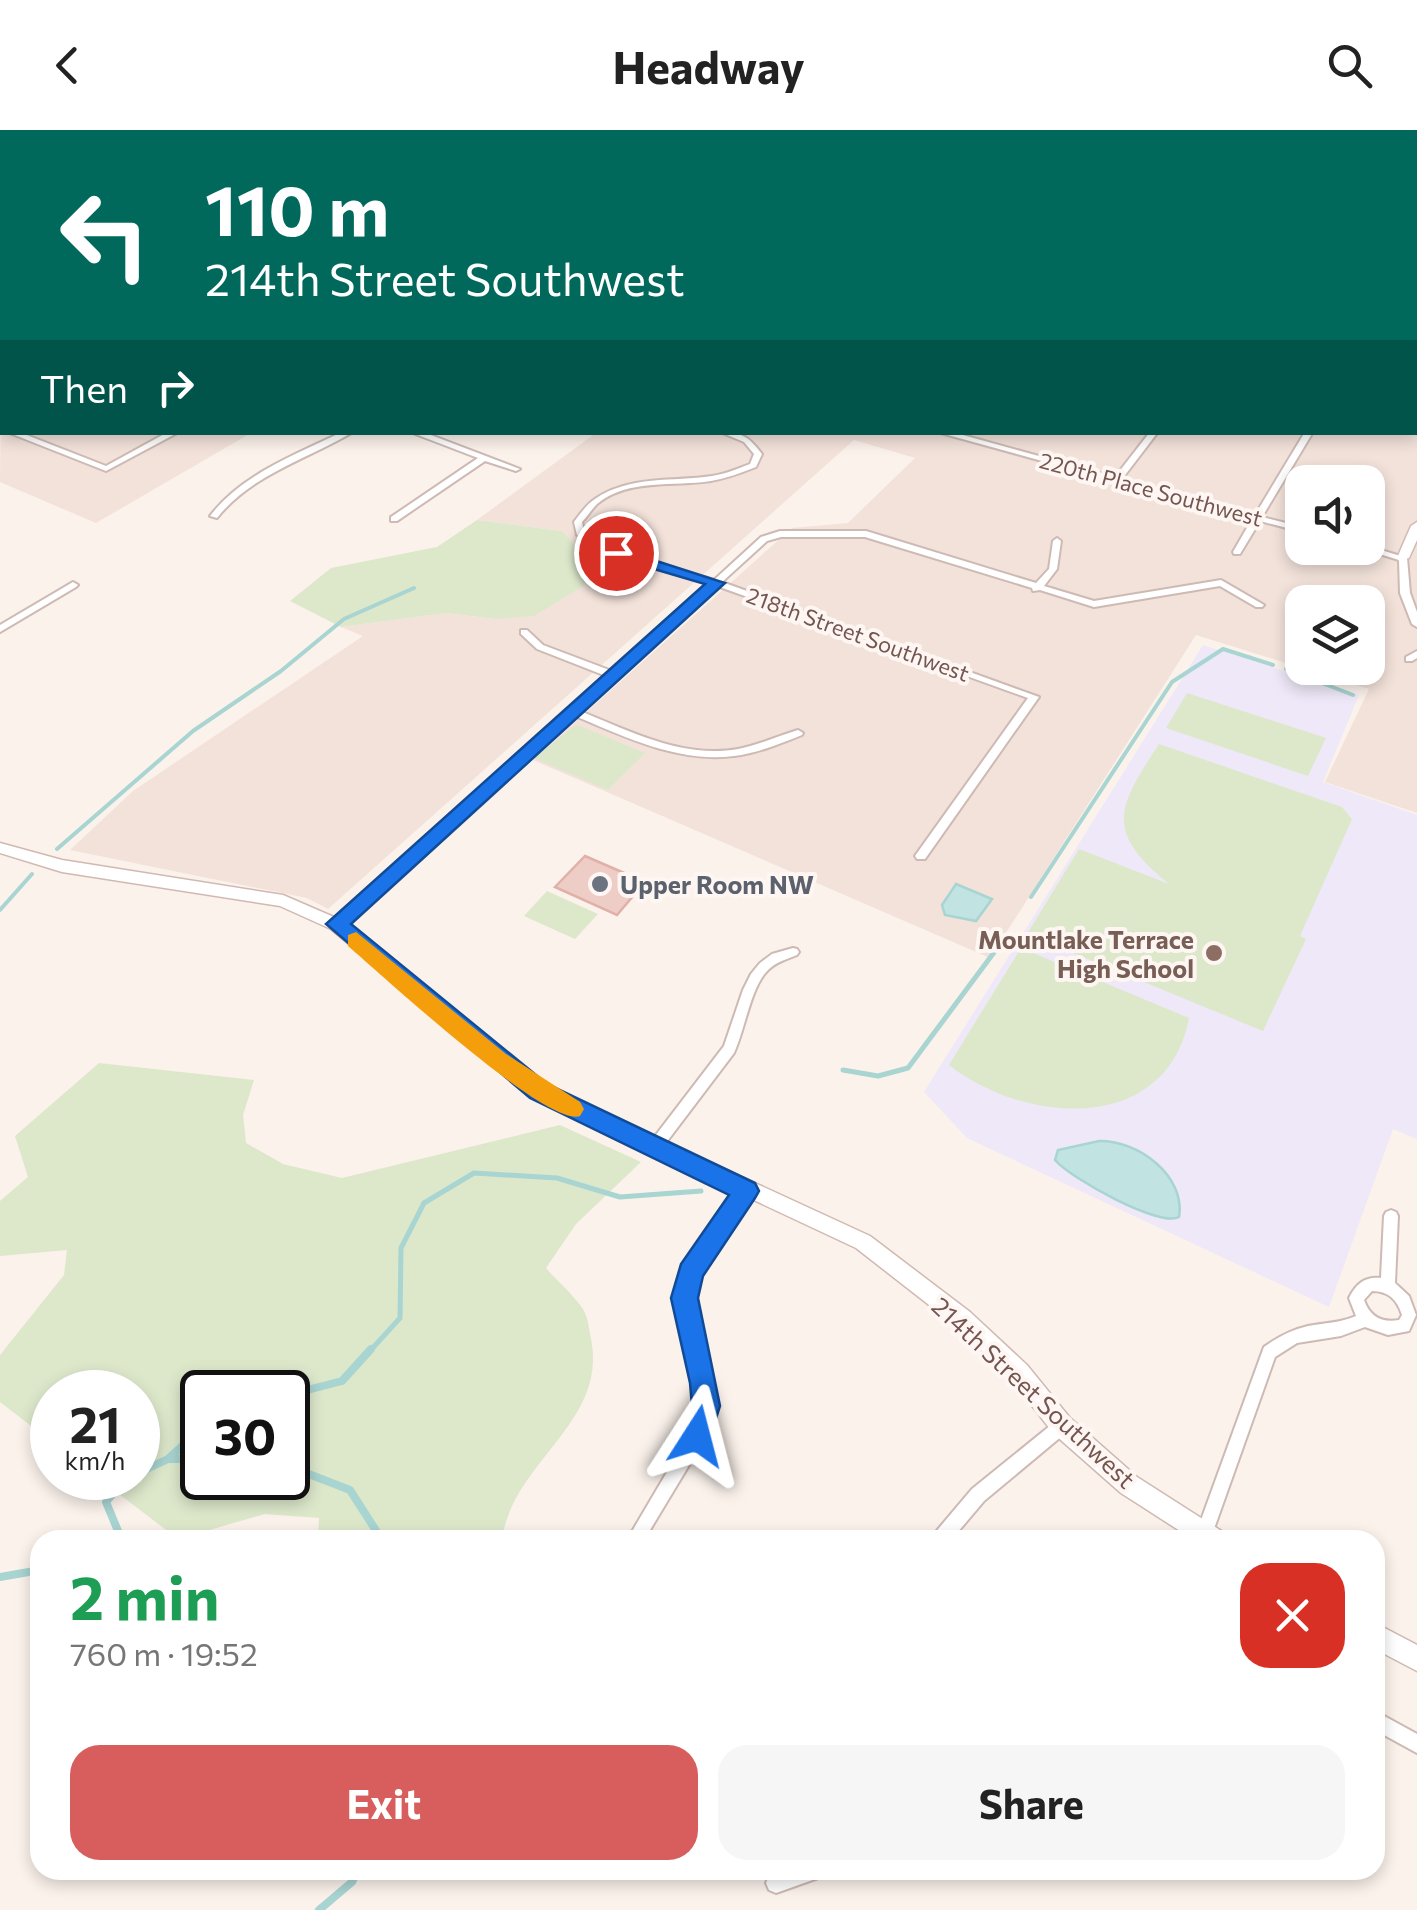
<!DOCTYPE html>
<meta charset="utf-8">
<style>
:root{--surface:#fff;--page:#f6f6f6;--text:#222;--muted:#767676;--accent:#d85e5d}
body{margin:0;font-family:Commissioner,sans-serif;background:var(--page);color:var(--text);height:100vh;display:flex;flex-direction:column;font-size:38px;white-space:nowrap}
*{box-sizing:border-box;margin:0}
p{font-size:32px;color:var(--muted)}
.icon{flex:none;width:55px;height:55px;fill:none;stroke:currentColor;stroke-width:2;stroke-linecap:round;stroke-linejoin:round}
.map{position:relative;flex:1;overflow:hidden}
.panel{position:absolute;left:30px;top:1400px;width:1355px;height:350px;display:flex;flex-direction:column;background:var(--surface);border-radius:30px;box-shadow:0 5px 15px #0003}
.panel>*{flex:none}
.top-card{position:absolute;left:0px;top:0px;width:1418px;height:305px;box-shadow:0 5px 15px #0003;background:#00695c;color:#fff;overflow:hidden}
.fabs{position:absolute;left:1285px;top:335px;display:grid;gap:20px}
.fabs a{display:grid;place-items:center;width:100px;height:100px;border-radius:20px;background:var(--surface);box-shadow:0 5px 15px #0003;font-size:50px}
.speed{position:absolute;left:30px;top:1240px;display:flex;gap:20px;font-size:50px;font-weight:700;text-align:center}
.speed>*{display:grid;place-content:center;width:130px;height:130px;border-radius:50%;background:var(--surface);box-shadow:0 5px 15px #0003;line-height:1}
.speed small{font-size:25px;font-weight:400}
.speed .limit{border:5px solid #111;border-radius:15px;background:#fff;color:#111}
.pin{position:absolute;display:grid;place-items:center;width:85px;height:85px;color:#fff;margin:-42px;border:5px solid #fff;border-radius:50%;box-shadow:0 2px 10px #0007}
.me{position:absolute;width:110px;margin:-55px;rotate:9deg;stroke-linejoin:round;filter:drop-shadow(0 0 8px #0008)}
.turn{display:flex;align-items:center;gap:35px;height:210px;padding:0 40px;font-size:45px}
.turn .icon{width:130px;height:130px;stroke-width:2.5}
.turn b{display:block;font-size:70px;line-height:85px}
.then{display:flex;align-items:center;height:95px;padding:0 40px;background:#0003;gap:20px;font-size:38px}
.round{display:grid;place-items:center;flex:none;width:105px;height:105px;border-radius:30px;background:var(--page)}
.summary{display:flex;align-items:center;justify-content:space-between;height:170px;padding:0 40px}
h1{font-size:60px;font-weight:700;line-height:75px;color:#1e9e55}
.primary-button{display:flex;gap:20px;margin-top:auto;padding:20px 40px}
.primary-button a{flex:1;height:115px;border-radius:30px;background:var(--accent);color:#fff;font-size:40px;font-weight:700;line-height:115px;text-align:center}
.primary-button a+a{background:var(--page);color:var(--text)}
header{display:flex;justify-content:space-between;align-items:center;height:130px;padding:0 40px;background:var(--surface);font-size:45px;font-weight:700}
.map>svg:first-child{display:block}
.residential{fill:#f2e2da;fill-rule:evenodd}
.education{fill:#eee8f8}
.green{fill:#dde8cb;fill-rule:evenodd}
.water{fill:#c1e3e1;stroke:#a8d4d1;stroke-width:2.5}
.lines{fill:none;stroke-linecap:round;stroke-linejoin:round}
.stream-far2{stroke:#a8d4d1;stroke-width:4}
.stream-far1{stroke:#a8d4d1;stroke-width:5}
.stream{stroke:#a8d4d1;stroke-width:8}
.building{fill:#eecdc6;stroke:#dfb1a8;stroke-width:2.5}
.street-casing{stroke:#cebab4;stroke-width:4}
.secondary-casing{stroke:#d1b9b2;stroke-width:3}
.street{fill:#fff;fill-rule:evenodd}
.secondary{fill:#fff;fill-rule:evenodd}
.route{fill:#1a73e8;stroke:#114b97;stroke-width:2.5}
.slow{fill:#f59e0b}
.worship-dot{fill:#6b7280;stroke:#fef6f2;stroke-width:4}
.education-dot{fill:#8d6e63;stroke:#fef6f2;stroke-width:4}
.labels{text-anchor:middle;dominant-baseline:central;stroke-width:8;stroke-linejoin:round;paint-order:stroke}
.far-street-label{font-size:22px;fill:#745550;stroke:#fef6f2}
.worship-label{font-size:25px;font-weight:bold;fill:#5b616d;stroke:#fef6f2;text-anchor:start}
.education-label{font-size:25px;font-weight:bold;fill:#785e54;stroke:#fef6f2;text-anchor:end}
.street-label{font-size:25px;fill:#745550;stroke:#fef6f2}
</style>
<header><svg class="icon" aria-label="back" viewBox="0 0 24 24"><path d="M15 5l-7 7 7 7"/></svg>Headway<svg class="icon" aria-label="search" viewBox="0 0 24 24"><circle cx="10" cy="10" r="6"/><path d="M15 15l6 6"/></svg></header>
<div class="map">
<svg width="1417" height="1780" viewBox="0 0 1417 1780">
<rect width="100%" height="100%" fill="#fbf2eb"/>
<path class="residential" d="M638,0H1263L1276,2H650Z
M1417,43V683L1325,652L1369,559L1196,505L990,828L533,630L792,398L848,393L915,328L854,310L328,779L307,768L70,720L133,661L363,506L341,497L446,483L495,489L603,432L585,425L562,401L477,390L596,303L1415,302ZM1302,352H1368V418H1302ZM1302,472H1368V538H1302Z
M2,137V302L251,303L96,393L0,352Z"/>
<path class="education" d="M1203,515L1359,565L1323,652L1417,685V1009L1393,999L1329,1177L967,1008L924,962Z"/>
<path class="green" d="M477,390L562,401L585,425L604,432L591,451L534,486L495,489L446,483L341,497L290,471L331,438L437,417Z
M1187,563L1326,608L1308,646L1166,598Z
M576,595L580,596L645,623L608,660L534,628Z
M1159,614L1342,677L1352,689L1300,806L1306,809L1263,901L1027,804L1079,719L1169,754C1104,701 1117,678 1159,614Z
M547,761L598,784L575,809L524,786Z
M1026,820L1189,888C1167,1005 1025,995 949,935L1019,821Z
M99,933L254,950L243,985L246,1013L283,1034L342,1048L560,995L641,1032L576,1094L546,1138C557,1151 573,1164 583,1179C588,1187 589,1199 591,1209C608,1293 512,1332 502,1410H318L319,1388L265,1384L178,1409L98,1348H138V1262H52V1312L0,1272V1225L64,1145L67,1120L0,1126V1071L28,1047L15,1006ZM202,1262H288V1348H202Z"/>
<path class="water" d="M956,754L992,769L976,791L945,785L942,775Z
M1099,1011C1138,1010 1186,1046 1179,1087C1160,1098 1070,1048 1055,1030L1058,1020Z"/>
<g class="lines">
<path class="stream-far2" d="M1286,539L1353,565
M57,719L193,601L281,541L344,489L414,458
M1031,767L1172,552L1223,519L1273,535
M0,780L32,744"/>
<path class="stream-far1" d="M843,940L878,946L908,938L1001,813
M369,1222L400,1188L401,1118L424,1073L474,1043L557,1048L620,1067L701,1061"/>
<path class="stream" d="M288,1265L342,1251L371,1219
M168,1329L202,1298
M288,1336L350,1360L382,1410
M138,1343L168,1329H202
M111,1410L118,1401L106,1372L126,1348
M0,1447L40,1440
M319,1780L352,1752L358,1740"/>
</g>
<path class="building" d="M585,726L645,752L617,785L555,757Z"/>
<g class="lines">
<g class="street-casing">
<path id="street" d="M1415,120H1417V124H1415Z
M0,166H2V170H0Z
M1415,216H1417V221H1415Z
M7,302H19L106,336L168,302H179L106,341Z
M342,302H353C306,330 252,344 217,388L210,386C242,344 295,325 342,302Z
M410,302H423L520,339L516,341L485,331L397,391H391V387L478,328Z
M720,302C742,302 749,307 762,324L756,337C741,343 727,348 711,351C674,357 628,348 597,374C592,379 587,387 582,392L584,402L618,421L714,450L761,407L780,401H866L1036,453L1049,439L1053,411L1057,408L1061,411L1057,439L1044,456L1094,471L1221,450L1264,475L1262,477H1256L1220,456L1094,477L1040,460L1033,461L1032,458L865,407H781L767,411L722,452L1039,567L925,729H917L915,726L1028,568L717,456L580,581C630,601 683,629 738,619C759,615 778,606 798,600L803,603L802,605C780,614 757,623 734,626C678,633 625,607 575,586L341,798H333L331,795L333,792L606,546L537,519L521,504V500H527L543,515L612,541L709,454L612,425L577,405L574,392C580,384 587,374 595,369C630,345 673,352 712,346C725,344 737,339 750,334L754,324L744,312Z
M937,302H952L1115,347L1150,302H1158L1122,349L1255,385L1305,302H1313L1262,387L1302,397V402L1260,391L1240,424H1234L1233,422L1252,389Z
M1368,416L1407,428L1410,463L1417,482V497L1412,494L1400,463L1399,430L1360,418Z
M73,452L78,455L76,457L0,502V495Z
M1417,521V528L1412,531H1406V527Z
M793,818L797,819L799,822L797,825C787,829 776,832 768,840C751,856 745,899 734,923L659,1022L654,1024L649,1022L647,1018L649,1014L724,916L743,860L751,844L760,833L772,824Z
M746,1055L751,1057L753,1061L751,1065L697,1144L691,1168L714,1276L703,1312L644,1410H627L690,1303L698,1276L677,1168L683,1142L741,1057Z
M1391,1080L1396,1082L1398,1086L1395,1153L1409,1166L1416,1185L1409,1201L1388,1205L1365,1197L1341,1206L1297,1213L1275,1227L1210,1410H1198L1196,1404L1264,1217C1278,1207 1291,1200 1308,1196C1324,1193 1340,1193 1356,1186L1349,1168C1356,1154 1365,1146 1381,1148L1384,1086L1386,1082ZM1372,1161C1388,1161 1397,1169 1402,1185L1399,1190C1382,1193 1370,1187 1364,1170Z
M1062,1288L1068,1291L1070,1296L1068,1301L984,1371L951,1410H932L934,1404L972,1359L1056,1291Z
M1375,1581L1417,1604V1623L1375,1600Z
M786,1740H824L821,1747L776,1763L769,1760L766,1753L769,1746Z"/>
</g>
<g class="secondary-casing">
<path id="secondary" d="M1415,21H1417V25H1415Z
M2,111V117L0,118V112Z
M0,129H2V135H0Z
M1415,161L1417,162V168L1415,167Z
M1417,392V410L1409,428L1399,431L1397,428L1411,396Z
M0,713L62,730L283,765L343,791L544,956L870,1106L970,1182L1027,1235L1070,1288L1137,1347L1223,1402L1227,1410H1194L1121,1363L1054,1304L1011,1249L956,1196L856,1118L532,966L331,799L280,776L62,742L0,723Z
M1375,1493L1417,1515V1541L1375,1519Z"/>
</g>
<use href="#street" class="street"/>
<use href="#secondary" class="secondary"/>
</g>
<path class="route" d="M616,418L725,453L351,794L547,954L755,1053L759,1061L755,1068L703,1146L698,1168L720,1276L707,1316L697,1320L687,1316L683,1306L692,1276L690,1253L671,1168L681,1134L729,1065L530,968L326,794L705,454L610,426V419Z"/>
<path class="slow" d="M356,802L506,924L580,972L584,979L580,986C547,998 381,844 348,816V805Z"/>
<circle class="worship-dot" cx="600" cy="754" r="10"/>
<circle class="education-dot" cx="1214" cy="823" r="10"/>
<g class="labels">
<g class="far-street-label">
<text transform="translate(1151 359) rotate(15)">220th Place Southwest</text>
<text transform="translate(858 504) rotate(20)">218th Street Southwest</text>
</g>
<g class="worship-label">
<text x="620" y="754">Upper Room NW</text>
</g>
<g class="education-label">
<text x="1194" y="809">Mountlake Terrace<tspan x="1194" dy="29">High School</tspan></text>
</g>
<g class="street-label">
<text transform="translate(1034 1262) rotate(43)">214th Street Southwest</text>
</g>
</g>
</svg>
<div class="fabs">
<a><svg class="icon" aria-label="sound" viewBox="0 0 24 24"><path d="M4 9h4l5-4v14l-5-4H4zM17 9q2 3 0 6"/></svg></a>
<a><svg class="icon" aria-label="layers" viewBox="0 0 24 24"><path d="M12 4l9 5-9 5-9-5zM3 14l9 5 9-5"/></svg></a>
</div>
<div class="speed"><div>21<small>km/h</small></div><div class="limit">30</div></div>
<div class="pin" style="left:616px;top:423px;background:#d93025"><svg class="icon" aria-label="arrive" viewBox="0 0 24 24"><path d="M6 21V4h12l-3 4 3 4H6"/></svg></div>
<svg class="me" style="left:697px;top:1306px" viewBox="-20 -20 40 40"><path d="M0-17L14 15 0 8-14 15z" fill="#1a73e8" stroke="#fff" stroke-width="4"/></svg>
<div class="top-card">
<div class="turn"><svg class="icon" aria-label="left" viewBox="0 0 24 24"><path d="M17 20v-9H6M10 6l-5 5 5 5"/></svg><div><b>110 m</b>214th Street Southwest</div></div>
<div class="then">Then<svg class="icon" aria-label="right" viewBox="0 0 24 24"><path d="M7 20v-9h11M14 6l5 5-5 5"/></svg></div>
</div>
<section class="panel">
<div class="summary"><div><h1>2 min</h1><p>760 m · 19:52</p></div><a class="round" style="background:#d93025;color:#fff"><svg class="icon" aria-label="close" viewBox="0 0 24 24"><path d="M6 6l12 12M18 6L6 18"/></svg></a></div>
<div class="primary-button"><a>Exit</a><a>Share</a></div>
</section>
</div>
